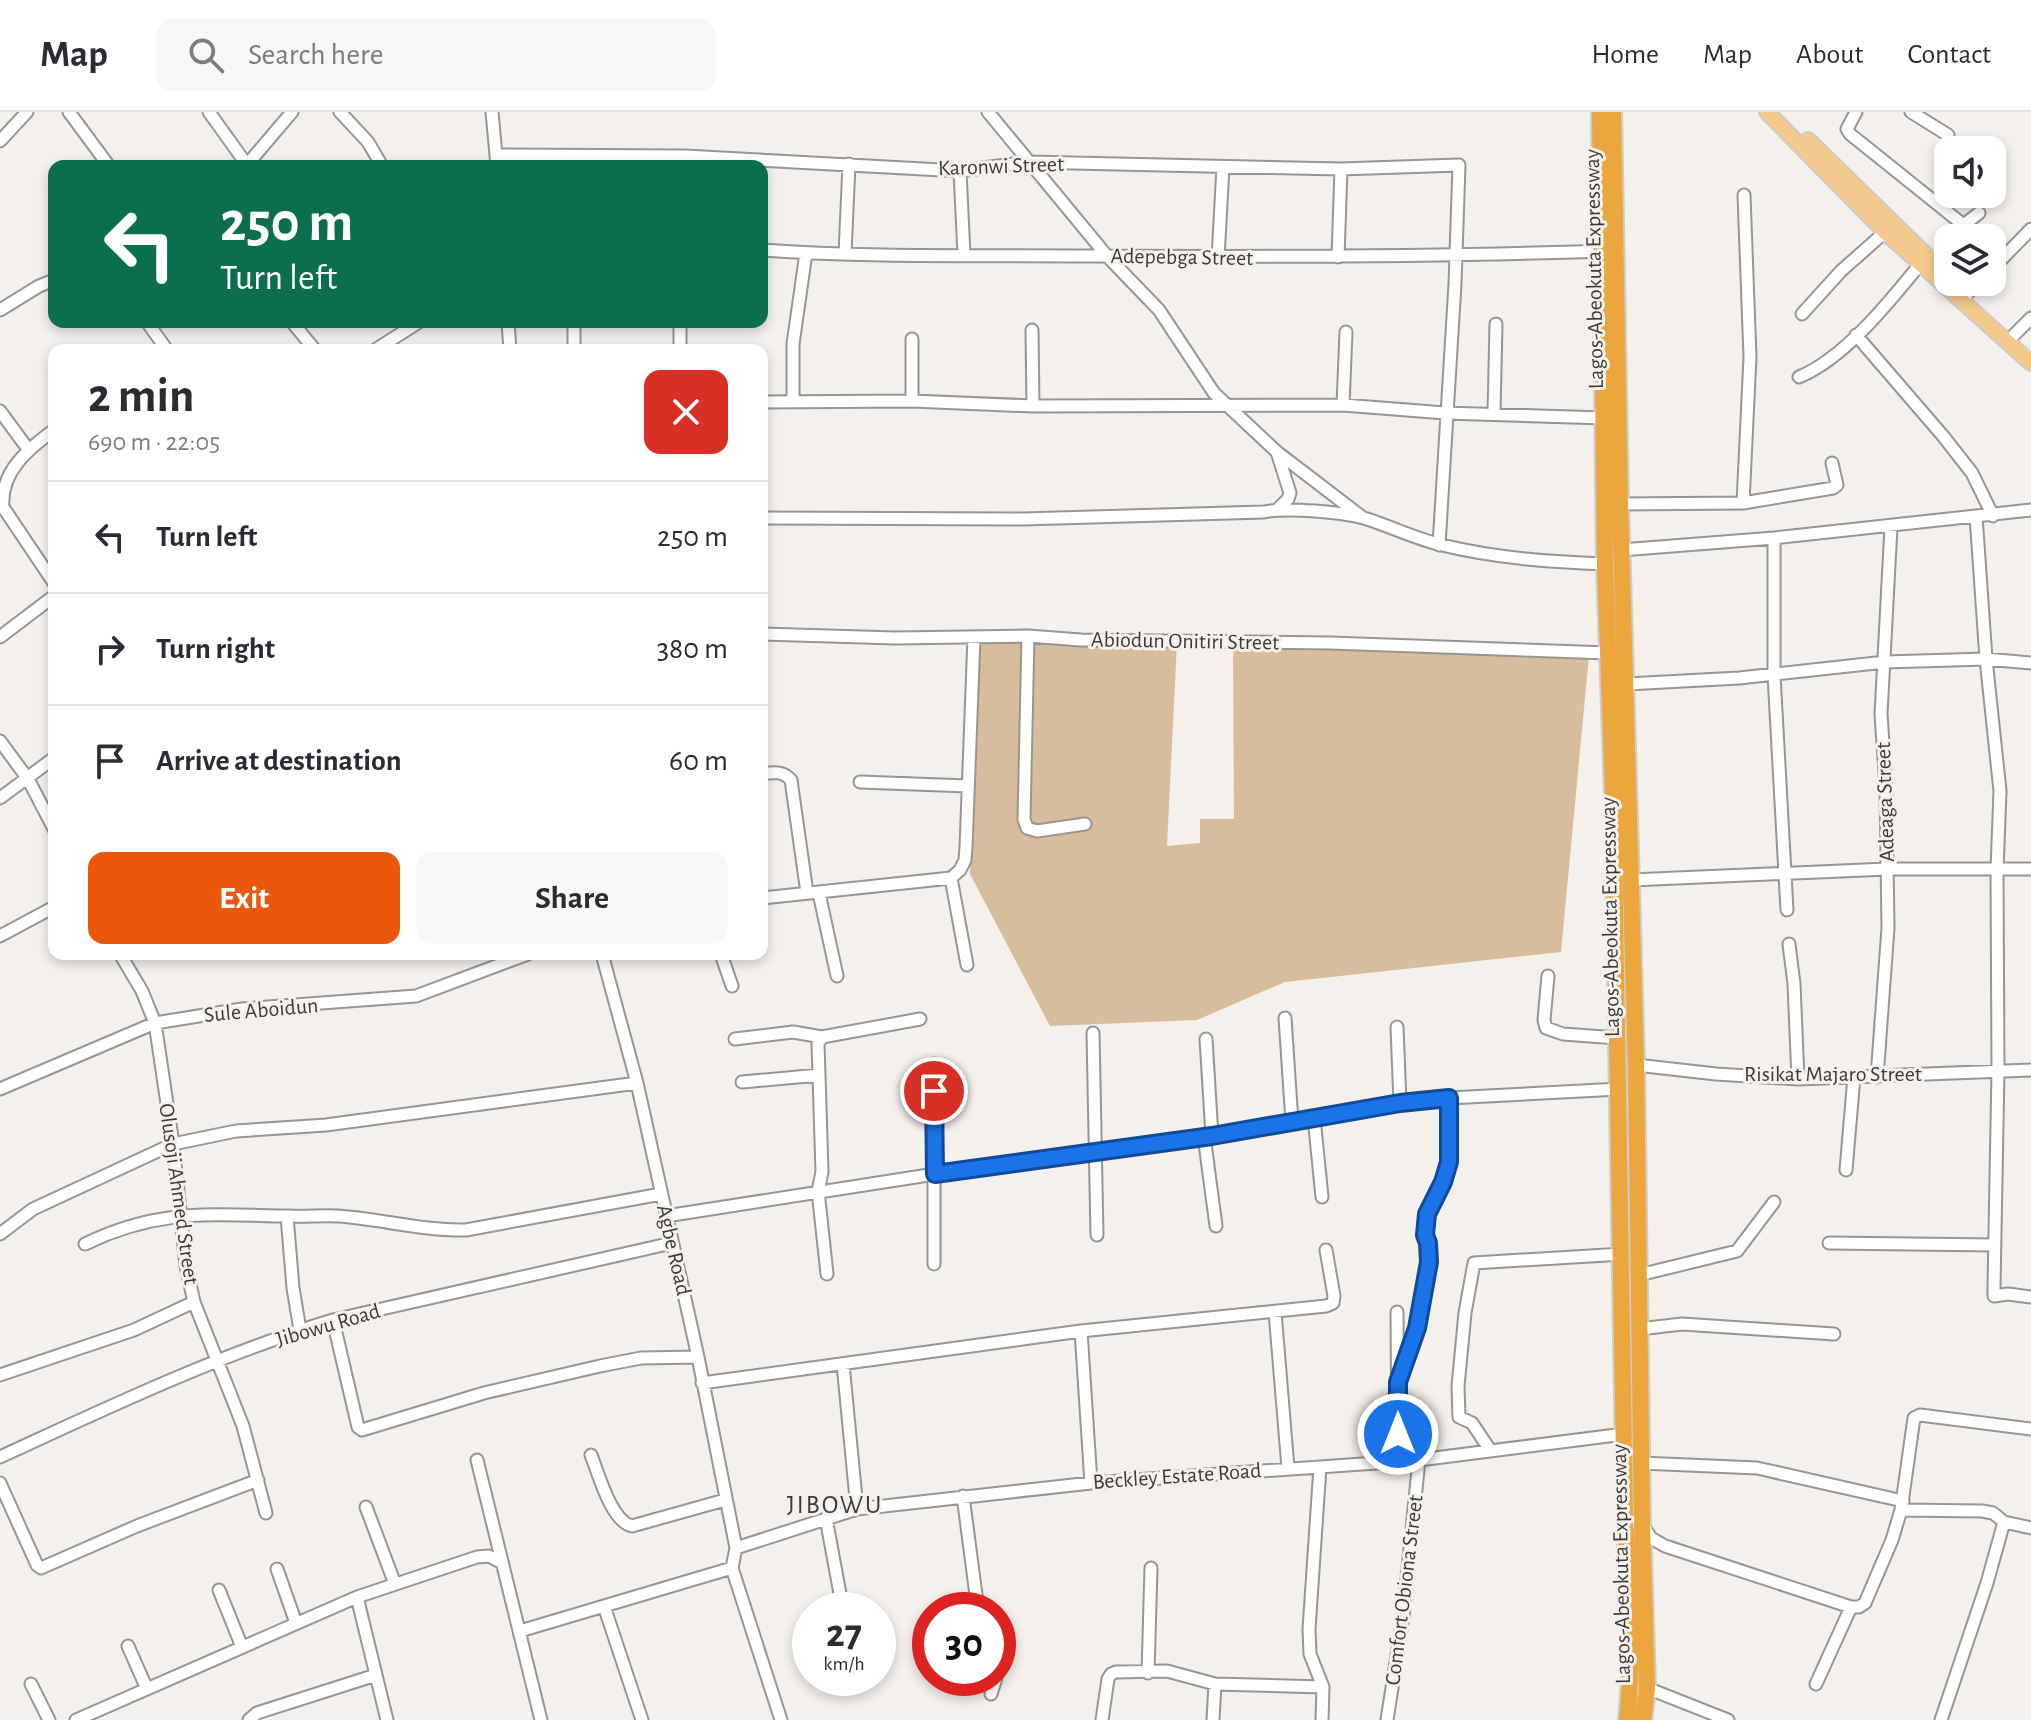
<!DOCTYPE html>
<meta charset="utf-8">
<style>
:root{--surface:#fff;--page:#f7f7f7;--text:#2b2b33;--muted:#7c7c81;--line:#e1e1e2;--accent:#ea580c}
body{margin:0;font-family:"Alegreya Sans",sans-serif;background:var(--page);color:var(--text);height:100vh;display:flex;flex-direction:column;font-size:30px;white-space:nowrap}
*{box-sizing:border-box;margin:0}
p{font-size:26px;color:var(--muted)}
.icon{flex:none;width:44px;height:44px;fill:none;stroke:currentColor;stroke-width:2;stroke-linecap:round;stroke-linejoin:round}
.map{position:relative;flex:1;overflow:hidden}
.details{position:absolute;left:48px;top:232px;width:720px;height:616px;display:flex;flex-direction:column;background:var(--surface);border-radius:16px;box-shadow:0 4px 12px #0003}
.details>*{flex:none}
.guide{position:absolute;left:48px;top:48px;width:720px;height:168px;border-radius:16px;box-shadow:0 4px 12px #0003;background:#0b6e4f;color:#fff;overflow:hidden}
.controls{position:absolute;left:1934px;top:24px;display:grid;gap:16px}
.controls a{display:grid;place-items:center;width:72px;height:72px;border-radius:16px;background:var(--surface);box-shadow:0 4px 12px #0003;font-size:40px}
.speed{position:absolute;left:792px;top:1480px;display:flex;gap:16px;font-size:40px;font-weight:700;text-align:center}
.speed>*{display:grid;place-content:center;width:104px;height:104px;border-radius:50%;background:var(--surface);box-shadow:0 4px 12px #0003;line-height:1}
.speed small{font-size:20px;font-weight:400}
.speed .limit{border:12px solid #d22;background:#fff;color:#111}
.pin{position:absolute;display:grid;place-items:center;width:68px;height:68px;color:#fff;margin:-34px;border:4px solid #fff;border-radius:50%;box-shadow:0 2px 8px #0007}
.me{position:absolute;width:88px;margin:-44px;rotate:0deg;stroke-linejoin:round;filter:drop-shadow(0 0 6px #0008)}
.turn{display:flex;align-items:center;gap:28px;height:168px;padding:0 40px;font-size:36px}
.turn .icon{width:104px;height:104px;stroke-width:2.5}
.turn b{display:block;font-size:56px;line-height:68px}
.round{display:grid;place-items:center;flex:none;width:84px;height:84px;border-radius:16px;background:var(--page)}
.headline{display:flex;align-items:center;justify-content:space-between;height:136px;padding:0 40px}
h1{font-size:48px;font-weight:700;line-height:60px}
.cta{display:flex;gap:16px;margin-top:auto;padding:16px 40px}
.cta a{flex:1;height:92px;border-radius:16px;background:var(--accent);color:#fff;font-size:32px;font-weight:700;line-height:92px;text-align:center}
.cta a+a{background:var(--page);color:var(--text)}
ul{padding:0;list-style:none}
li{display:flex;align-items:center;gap:24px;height:112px;padding:0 40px;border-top:2px solid var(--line)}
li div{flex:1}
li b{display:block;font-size:30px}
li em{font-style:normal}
header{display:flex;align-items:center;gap:48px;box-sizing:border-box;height:112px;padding:0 40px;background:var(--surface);border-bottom:2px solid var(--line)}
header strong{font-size:38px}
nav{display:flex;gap:44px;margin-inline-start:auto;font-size:28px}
.search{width:560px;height:72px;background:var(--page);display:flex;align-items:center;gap:20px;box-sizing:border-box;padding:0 28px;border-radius:16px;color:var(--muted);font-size:30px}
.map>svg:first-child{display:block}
.green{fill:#d7bd9b}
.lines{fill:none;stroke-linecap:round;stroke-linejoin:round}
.minor-casing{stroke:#999591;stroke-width:15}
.major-casing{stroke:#cdcccc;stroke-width:18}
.highway-casing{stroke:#cdcccc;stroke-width:20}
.minor{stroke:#fff;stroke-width:11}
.major{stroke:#f3ca8b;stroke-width:14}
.highway{stroke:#eba63e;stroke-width:16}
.route-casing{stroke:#114b97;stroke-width:20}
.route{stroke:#1a73e8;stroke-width:14}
.labels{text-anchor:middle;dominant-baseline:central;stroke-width:6;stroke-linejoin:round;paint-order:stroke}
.street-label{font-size:22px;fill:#3d3b39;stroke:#f4f0eb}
.quarter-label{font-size:26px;letter-spacing:2px;fill:#3d3b39;stroke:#f4f0eb}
</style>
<header>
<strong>Map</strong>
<div class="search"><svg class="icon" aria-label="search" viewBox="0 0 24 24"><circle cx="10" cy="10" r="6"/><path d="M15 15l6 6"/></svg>Search here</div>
<nav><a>Home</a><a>Map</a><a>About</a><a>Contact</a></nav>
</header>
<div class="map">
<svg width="2031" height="1608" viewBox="0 0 2031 1608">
<rect width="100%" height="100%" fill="#f4f0eb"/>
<path class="green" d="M974,529L1177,530L1167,734L1200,731V707H1234L1233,530L1590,533L1561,840L1285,870L1197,908L1050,914L970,762Z"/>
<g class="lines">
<g class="minor-casing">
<path id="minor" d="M69,0L109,54
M209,0L247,53
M340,0L368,30L382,54
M492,0L497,54
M988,0L1107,144L1159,198L1214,281L1277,340L1362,405
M1856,0L1847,17L1850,22L1961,111L1965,112L1979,101
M1911,0L1948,23
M0,29L27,0
M496,43L685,44L960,59L1029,50L1341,57L1459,53L1455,172L1439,433
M246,54L292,0
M960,59L964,143
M762,138C872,146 984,143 1094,144C1264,145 1432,145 1602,139
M845,142L849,52
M1338,145L1341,57
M1218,146L1223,55
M1992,157L2031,117
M1961,188L1979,170
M0,198L39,174L54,168
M1802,202L1841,159L1885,120
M147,210L167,238
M292,210L315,238
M508,210L510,238
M574,210V238
M680,210V238
M1032,218L1033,294
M1856,223L1943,324L1972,361L1993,404
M2014,223L2031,206
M912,227V289
M375,238L419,210
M1799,265C1845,246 1890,189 1921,151
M793,289V232L806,141
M762,290L912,289L1033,294L1343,293L1445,301L1604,306
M1343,293L1346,220
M0,299L28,337
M1494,301L1496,212
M54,318C28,337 0,360 3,395L54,471
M1277,340L1290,381L1288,387L1278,397
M1743,391L1750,245L1744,83
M1620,392L1743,391L1833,376L1837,373L1832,351
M1976,404L1986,547L2000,679L1997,758L1998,958L1994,1175V1184L2008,1182L2031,1185
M762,406L1023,407L1264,400C1285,395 1345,400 1367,407C1392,415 1416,427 1442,433C1495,446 1550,450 1605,452
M1774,426V563L1787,798
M1621,438L1774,426L2031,398
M762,522L895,526L1028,524L1081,528L1331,531L1608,541
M1028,524L1024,707L1027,716L1037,719L1085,712
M0,525L54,484
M1627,572L1739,566L1885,550L1986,547L2031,551
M0,629L28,667L54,717
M762,662C774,660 783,659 791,668L807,781
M860,670L968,674
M0,686L54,646
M951,766L967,853
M1631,768L1887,757H2031
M819,781L837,864
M762,786L951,766L960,758L965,748L966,735L974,525
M0,824L54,795
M1789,832L1794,872L1798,967
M120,842L142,879L155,911L173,1032L186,1154L194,1190L243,1314L266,1401
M602,842L637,971L698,1245L736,1436L732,1456L781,1608
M721,842L732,874
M1548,864L1544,908L1546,916L1563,922L1617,926
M1285,906L1292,1010
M1397,915L1400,991
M1093,921L1097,1123
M735,927L793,920L822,925
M1206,927L1212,1024
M934,952V1152
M1636,953L1716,962L1798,967L2031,958
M819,963L818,932L822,925L920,907
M1877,965L1888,816L1886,677L1881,602L1891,415
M742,970L819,963L822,1060L818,1079L827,1162
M0,977L155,911L242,897L416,884L528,842
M1314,1006L1322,1085
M1204,1024L1216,1114
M1846,1058L1854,965
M287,1104L293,1176L300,1218
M666,1104L935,1062L1212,1024L1400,991L1449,986L1619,977
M0,1122L33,1097L173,1032L236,1019L326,1013L637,971
M1829,1131L1994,1133
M85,1132C159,1096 210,1103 289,1104C305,1105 322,1103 338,1104C381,1107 423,1119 466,1118L661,1082
M1639,1163L1737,1139L1774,1090
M1275,1200L1288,1356
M1397,1200L1398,1349
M333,1208L358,1315L362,1318L484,1281L600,1254L641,1246L698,1245
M1639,1217L1682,1212L1834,1222
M1081,1219L1091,1371
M843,1252L857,1397
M0,1263L134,1218L194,1190
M1398,1270C1412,1231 1424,1193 1429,1152C1430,1135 1424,1120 1427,1103C1430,1086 1443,1075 1447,1059C1453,1037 1449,1009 1449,986
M702,1271L1081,1219L1326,1194L1333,1191L1334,1184L1326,1138
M1490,1338L1472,1311L1459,1305L1458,1274L1465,1201L1474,1151L1623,1142
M591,1343C599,1363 611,1409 632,1414L725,1388
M0,1345C109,1295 218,1243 333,1208L672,1131
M477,1348L541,1608
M1641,1351L1757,1356L1903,1389
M1320,1355L1309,1517L1310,1542L1323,1575L1322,1608
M0,1371L37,1453L41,1456L137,1414L258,1368
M963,1384L978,1498
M366,1395L395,1472
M1901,1398L1982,1399L1993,1401L2004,1410L2031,1416
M826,1406L843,1498
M1625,1408L1642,1412L1651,1426L1665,1434L1851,1495H1859L1865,1491L1892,1428L1901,1398L1914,1306L1920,1303L2031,1317
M736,1436L857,1397L1091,1371L1419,1348L1624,1322
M277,1457L296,1511
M219,1478L242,1535
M357,1485L387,1608
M604,1494L642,1608
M520,1519L732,1456
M128,1534L147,1577
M1148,1561L1151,1456
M31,1572L49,1608
M1816,1572L1851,1495
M1647,1576L1728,1608
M991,1582L996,1566
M76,1608L357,1485L477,1445L489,1444L502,1451
M249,1608L257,1601L376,1563
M1102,1608L1108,1567L1111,1562L1116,1560L1167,1559L1215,1572L1323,1575
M1213,1608L1215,1572
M1387,1608L1403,1505L1419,1348
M1941,1608L1987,1471L2004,1410"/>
</g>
<g class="major-casing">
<path id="major" d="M1767,0L1885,120L2031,251
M1808,28L1931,148"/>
</g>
<g class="highway-casing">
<path id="highway" d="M1600,0L1605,452L1613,682L1625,1408C1629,1475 1634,1541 1627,1608
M1613,0L1620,392L1636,953L1642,1412L1647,1576L1643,1608"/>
</g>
<use href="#minor" class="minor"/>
<use href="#major" class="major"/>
<use href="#highway" class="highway"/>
</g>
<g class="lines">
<g class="route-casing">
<path id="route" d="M934,979L935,1062L1212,1024L1400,991L1449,986V1050L1443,1070L1427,1102L1425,1123L1428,1131L1429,1150L1417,1216L1398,1270V1322"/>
</g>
<use href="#route" class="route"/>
</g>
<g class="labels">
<g class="street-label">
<text transform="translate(1001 54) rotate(-2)">Karonwi Street</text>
<text transform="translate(1182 145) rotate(1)">Adepebga Street</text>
<text transform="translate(1594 157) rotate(-91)">Lagos-Abeokuta Expressway</text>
<text transform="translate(1185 529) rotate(1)">Abiodun Onitiri Street</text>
<text transform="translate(1885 690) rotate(-92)">Adeaga Street</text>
<text transform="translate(1610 805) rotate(-91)">Lagos-Abeokuta Expressway</text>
<text transform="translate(261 898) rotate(-5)">Sule Aboidun</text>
<text x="1833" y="962">Risikat Majaro Street</text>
<text transform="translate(179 1082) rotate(82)">Olusoji Ahmed Street</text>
<text transform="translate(674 1138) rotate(77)">Agbe Road</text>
<text transform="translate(328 1213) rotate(-16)">Jibowu Road</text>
<text transform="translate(1177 1364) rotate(-4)">Beckley Estate Road</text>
<text transform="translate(1621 1452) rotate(-91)">Lagos-Abeokuta Expressway</text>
<text transform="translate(1404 1478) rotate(-83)">Comfort Obiona Street</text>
</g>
<g class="quarter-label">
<text x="835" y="1393">JIBOWU</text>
</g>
</g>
</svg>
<div class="controls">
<a><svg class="icon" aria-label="sound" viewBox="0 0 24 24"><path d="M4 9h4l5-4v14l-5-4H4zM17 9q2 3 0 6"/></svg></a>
<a><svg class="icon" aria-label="layers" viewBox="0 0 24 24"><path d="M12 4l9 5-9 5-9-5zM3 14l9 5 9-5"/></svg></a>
</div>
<div class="speed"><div>27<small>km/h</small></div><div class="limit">30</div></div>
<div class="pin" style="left:934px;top:979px;background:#d93025"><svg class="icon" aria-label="arrive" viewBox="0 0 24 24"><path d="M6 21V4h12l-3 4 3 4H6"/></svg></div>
<svg class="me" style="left:1398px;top:1322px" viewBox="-20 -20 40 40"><circle r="17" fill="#1a73e8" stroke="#fff" stroke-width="3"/><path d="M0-11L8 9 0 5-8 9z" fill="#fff"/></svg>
<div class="guide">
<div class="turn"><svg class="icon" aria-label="left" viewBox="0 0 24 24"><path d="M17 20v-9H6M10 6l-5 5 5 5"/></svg><div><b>250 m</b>Turn left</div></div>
</div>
<section class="details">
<div class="headline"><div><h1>2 min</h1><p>690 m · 22:05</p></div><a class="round" style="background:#d93025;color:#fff"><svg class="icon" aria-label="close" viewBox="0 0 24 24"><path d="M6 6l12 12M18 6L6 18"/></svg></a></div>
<ul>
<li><svg class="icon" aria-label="left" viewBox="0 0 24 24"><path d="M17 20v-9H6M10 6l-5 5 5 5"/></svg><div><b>Turn left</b></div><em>250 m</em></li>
<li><svg class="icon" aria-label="right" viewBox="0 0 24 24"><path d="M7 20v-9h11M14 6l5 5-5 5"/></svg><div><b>Turn right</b></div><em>380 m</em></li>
<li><svg class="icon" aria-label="arrive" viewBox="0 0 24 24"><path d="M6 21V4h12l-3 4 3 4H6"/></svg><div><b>Arrive at destination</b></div><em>60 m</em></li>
</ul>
<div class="cta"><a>Exit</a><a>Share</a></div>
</section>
</div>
